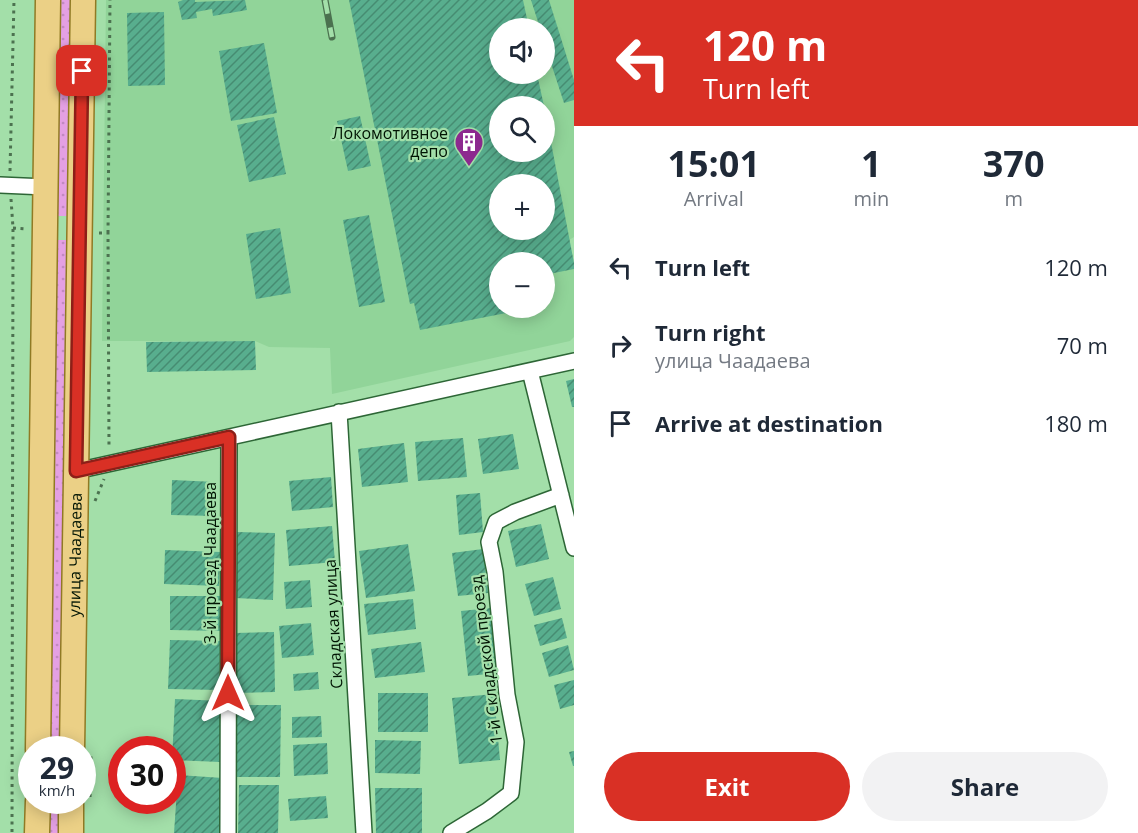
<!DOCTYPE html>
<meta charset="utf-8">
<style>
:root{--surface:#fff;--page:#f2f2f3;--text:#1f2937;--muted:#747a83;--accent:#d93025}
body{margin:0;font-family:"Open Sans",sans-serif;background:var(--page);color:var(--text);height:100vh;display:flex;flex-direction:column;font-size:22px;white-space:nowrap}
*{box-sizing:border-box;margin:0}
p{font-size:20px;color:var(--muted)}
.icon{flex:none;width:33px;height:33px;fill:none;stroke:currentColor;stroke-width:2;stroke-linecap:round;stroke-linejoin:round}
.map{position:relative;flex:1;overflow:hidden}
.side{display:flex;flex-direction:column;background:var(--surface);width:564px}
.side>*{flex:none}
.hud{background:#d93025;color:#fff;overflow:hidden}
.controls{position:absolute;left:489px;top:18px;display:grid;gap:12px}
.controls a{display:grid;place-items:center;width:66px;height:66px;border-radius:50%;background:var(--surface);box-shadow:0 3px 15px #0003;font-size:30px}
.speed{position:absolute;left:18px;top:736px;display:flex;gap:12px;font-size:30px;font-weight:700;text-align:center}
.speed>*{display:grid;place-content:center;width:78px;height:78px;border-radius:50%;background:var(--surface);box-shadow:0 3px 15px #0003;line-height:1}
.speed small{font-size:15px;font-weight:400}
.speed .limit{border:9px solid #d22;background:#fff;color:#111}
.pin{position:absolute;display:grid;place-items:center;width:51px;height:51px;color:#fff;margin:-26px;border-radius:12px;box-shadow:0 3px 9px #0006}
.me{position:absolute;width:66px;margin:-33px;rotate:0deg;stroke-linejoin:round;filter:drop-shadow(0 0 4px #0008)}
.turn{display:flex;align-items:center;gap:21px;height:126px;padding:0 30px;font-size:27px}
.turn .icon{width:78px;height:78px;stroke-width:2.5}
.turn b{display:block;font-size:42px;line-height:51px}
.eta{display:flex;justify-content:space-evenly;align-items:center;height:102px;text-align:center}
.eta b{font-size:36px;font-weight:700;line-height:42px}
.action{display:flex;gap:12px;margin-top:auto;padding:12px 30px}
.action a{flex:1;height:69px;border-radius:36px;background:var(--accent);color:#fff;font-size:24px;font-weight:700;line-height:69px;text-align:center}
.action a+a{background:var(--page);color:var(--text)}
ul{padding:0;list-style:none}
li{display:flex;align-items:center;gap:18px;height:78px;padding:0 30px}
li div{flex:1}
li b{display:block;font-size:22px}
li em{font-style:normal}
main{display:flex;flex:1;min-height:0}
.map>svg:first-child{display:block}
.built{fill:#91d499;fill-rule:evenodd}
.green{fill:url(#green-dots)}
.building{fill:url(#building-hatch);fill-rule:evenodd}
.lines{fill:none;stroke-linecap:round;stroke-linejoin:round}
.minor-casing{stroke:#2d6636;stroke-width:18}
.primary-casing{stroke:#907a24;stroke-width:27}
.path{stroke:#4c7250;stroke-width:3;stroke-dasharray:3 4.5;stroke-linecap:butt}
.minor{stroke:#fff;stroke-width:15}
.primary{stroke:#ebd086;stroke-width:24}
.rail-casing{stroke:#4b714f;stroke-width:7}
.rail{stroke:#a3dfa9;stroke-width:4.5;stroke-dasharray:14;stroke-linecap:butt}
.route-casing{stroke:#8d1f18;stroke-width:15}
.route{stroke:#d93025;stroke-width:10}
.labels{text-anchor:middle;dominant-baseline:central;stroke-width:4.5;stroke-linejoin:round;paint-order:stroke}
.poi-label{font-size:16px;fill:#001403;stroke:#a3dfa9;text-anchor:end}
.street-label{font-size:16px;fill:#001403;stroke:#a3dfa9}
</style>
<main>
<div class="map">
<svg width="574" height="833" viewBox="0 0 574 833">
<defs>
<pattern id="green-dots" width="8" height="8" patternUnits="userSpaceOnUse" patternTransform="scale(1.5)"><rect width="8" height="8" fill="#e4a0e3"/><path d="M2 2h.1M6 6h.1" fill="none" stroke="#c289c1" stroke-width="1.8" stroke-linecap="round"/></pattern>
<pattern id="building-hatch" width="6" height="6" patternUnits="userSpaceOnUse" patternTransform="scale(1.5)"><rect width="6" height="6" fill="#58ae8e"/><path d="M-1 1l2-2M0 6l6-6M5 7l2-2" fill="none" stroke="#468c72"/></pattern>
</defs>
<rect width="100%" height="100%" fill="#a3dfa9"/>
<path class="built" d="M106,0H574V237L569,240L574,263V337L570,341L332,394L330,348L269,347L255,341H102ZM500,28H544V74H500ZM500,106H544V152H500ZM500,184H544V230H500ZM500,262H544V308H500Z"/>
<path class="green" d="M57,0H70L68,216H54Z
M55,240H67L60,750H47Z
M46,801H59L58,833H46Z"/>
<path class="building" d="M183,0H195V2L245,0L247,10L213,16L212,9L196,12L197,18L182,20L178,2Z
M349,0H523L529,28H500V74H537L544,106H500V152H544L546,116L574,263V269L544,275V262H500V308L527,309L420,330L414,303L410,304ZM500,184H544V230H500Z
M531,0H549L574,80V100L564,103L544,42V28H540Z
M164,12L165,85L128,86L127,13Z
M264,43L277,113L231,121L219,51Z
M360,116L371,166L348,171L337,121Z
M274,117L286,174L249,182L237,125Z
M369,215L385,302L359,307L343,220Z
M280,228L291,293L256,299L246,234Z
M255,341L256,370L147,372L146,342Z
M574,379V407H572L566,381Z
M513,434L519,469L483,474L478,439Z
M463,438L467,477L418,481L415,442Z
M404,443L408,482L362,487L358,449Z
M331,477L333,507L292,511L289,481Z
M172,480L216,482L215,516L171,515Z
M480,493L483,532L459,535L456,495Z
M541,524L549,559L516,567L508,531Z
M332,526L335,562L289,566L286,530Z
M237,532L275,533L273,600L235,598Z
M408,544L415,591L366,598L359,551Z
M483,549L488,593L458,596L452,553Z
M165,550L220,552L219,586L164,584Z
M553,577L561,609L534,616L525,584Z
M310,580L312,607L286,609L284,582Z
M170,596H220V631L170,630Z
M413,599L416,629L368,635L364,604Z
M491,608L498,673L468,676L461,611Z
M562,618L567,638L540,646L534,625Z
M311,623L314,655L282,658L279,626Z
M274,632L275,692L237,693L235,633Z
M170,640L220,641L219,690L168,689Z
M421,642L425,672L375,678L371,649Z
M568,645L574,670L549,677L542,653Z
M318,672L319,689L294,691L293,674Z
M574,680V705L560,709L554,685Z
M378,693H428V732H378Z
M494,694L500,760L459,764L452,698Z
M175,699L223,701L220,762L172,760Z
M235,705H281L280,777H235Z
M321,716L322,737L292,738V717Z
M375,740L421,741L420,774L375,773Z
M327,743L328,774L294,776L293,745Z
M574,751V766H573L569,752Z
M178,775L223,778L219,833H174Z
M239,785H279L278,833H238Z
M375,788H422V833H376Z
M326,796L328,818L290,821L288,799Z"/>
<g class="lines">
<g class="minor-casing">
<path id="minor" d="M0,185L46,187
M530,371L574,548
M339,412L364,833
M76,471L574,361
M228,833L229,437
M451,833L487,811L511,793L516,742L507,695L495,572L489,542L496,522L515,512L561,495"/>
</g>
<g class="primary-casing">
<g id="primary">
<path d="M38,750L48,0"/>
<path id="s1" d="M72,750L83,0"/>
<path d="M37,833L38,801"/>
<path d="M71,833V801"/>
</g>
</g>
<path class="path" d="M10,171L14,0
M11,199L13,228L12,833
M13,228L27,229
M99,233H108L109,449
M108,233L110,0
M95,501L104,479
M90,797L91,756"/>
<use href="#minor" class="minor"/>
<use href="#primary" class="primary"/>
<g class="rail-casing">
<path id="rail" d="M325,0L332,37"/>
</g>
<use href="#rail" class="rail"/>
</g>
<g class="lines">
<g class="route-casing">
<path id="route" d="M82,71L76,471L229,437L228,693"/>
</g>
<use href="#route" class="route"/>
</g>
<defs>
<g id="building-pin" transform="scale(1.5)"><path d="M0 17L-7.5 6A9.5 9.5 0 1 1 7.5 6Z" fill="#8d298f" stroke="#a3dfa9"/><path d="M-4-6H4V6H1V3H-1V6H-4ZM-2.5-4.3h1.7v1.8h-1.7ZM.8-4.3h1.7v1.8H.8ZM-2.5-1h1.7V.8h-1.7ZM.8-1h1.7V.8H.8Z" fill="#fff"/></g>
</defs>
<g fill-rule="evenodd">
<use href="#building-pin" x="469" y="142"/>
</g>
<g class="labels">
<g class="poi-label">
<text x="448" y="133">Локомотивное<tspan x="448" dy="18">депо</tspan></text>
</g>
<g class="street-label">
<text stroke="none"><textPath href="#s1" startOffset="195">улица Чаадаева</textPath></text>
<text transform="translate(210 563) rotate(-90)">3-й проезд Чаадаева</text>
<text transform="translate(333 624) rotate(-93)">Складская улица</text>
<text transform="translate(486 660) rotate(-97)">1-й Складской проезд</text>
</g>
</g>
</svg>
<div class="controls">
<a><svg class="icon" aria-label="sound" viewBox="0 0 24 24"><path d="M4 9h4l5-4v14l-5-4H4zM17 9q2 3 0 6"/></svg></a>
<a><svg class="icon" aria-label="search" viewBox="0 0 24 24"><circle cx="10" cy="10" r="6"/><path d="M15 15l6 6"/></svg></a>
<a>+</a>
<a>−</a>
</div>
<div class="speed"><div>29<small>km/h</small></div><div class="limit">30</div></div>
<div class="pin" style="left:82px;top:71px;background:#d93025"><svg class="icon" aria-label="arrive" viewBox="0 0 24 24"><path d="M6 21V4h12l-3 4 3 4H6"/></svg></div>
<svg class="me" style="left:228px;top:693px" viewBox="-20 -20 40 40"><path d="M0-17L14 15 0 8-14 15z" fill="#d93025" stroke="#fff" stroke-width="4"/></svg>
</div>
<section class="side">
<div class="hud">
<div class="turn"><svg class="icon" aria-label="left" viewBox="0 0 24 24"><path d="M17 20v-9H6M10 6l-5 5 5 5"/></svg><div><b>120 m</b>Turn left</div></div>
</div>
<div class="eta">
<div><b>15:01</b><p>Arrival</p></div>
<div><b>1</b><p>min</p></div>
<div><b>370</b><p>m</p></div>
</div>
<ul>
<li><svg class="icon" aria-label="left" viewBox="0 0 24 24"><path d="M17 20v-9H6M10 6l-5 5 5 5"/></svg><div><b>Turn left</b></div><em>120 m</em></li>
<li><svg class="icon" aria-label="right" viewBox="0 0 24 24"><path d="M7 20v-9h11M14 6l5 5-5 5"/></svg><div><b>Turn right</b><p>улица Чаадаева</p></div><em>70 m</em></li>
<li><svg class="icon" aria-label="arrive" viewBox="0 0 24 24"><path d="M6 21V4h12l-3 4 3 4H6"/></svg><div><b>Arrive at destination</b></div><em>180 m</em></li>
</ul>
<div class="action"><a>Exit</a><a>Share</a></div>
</section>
</main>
